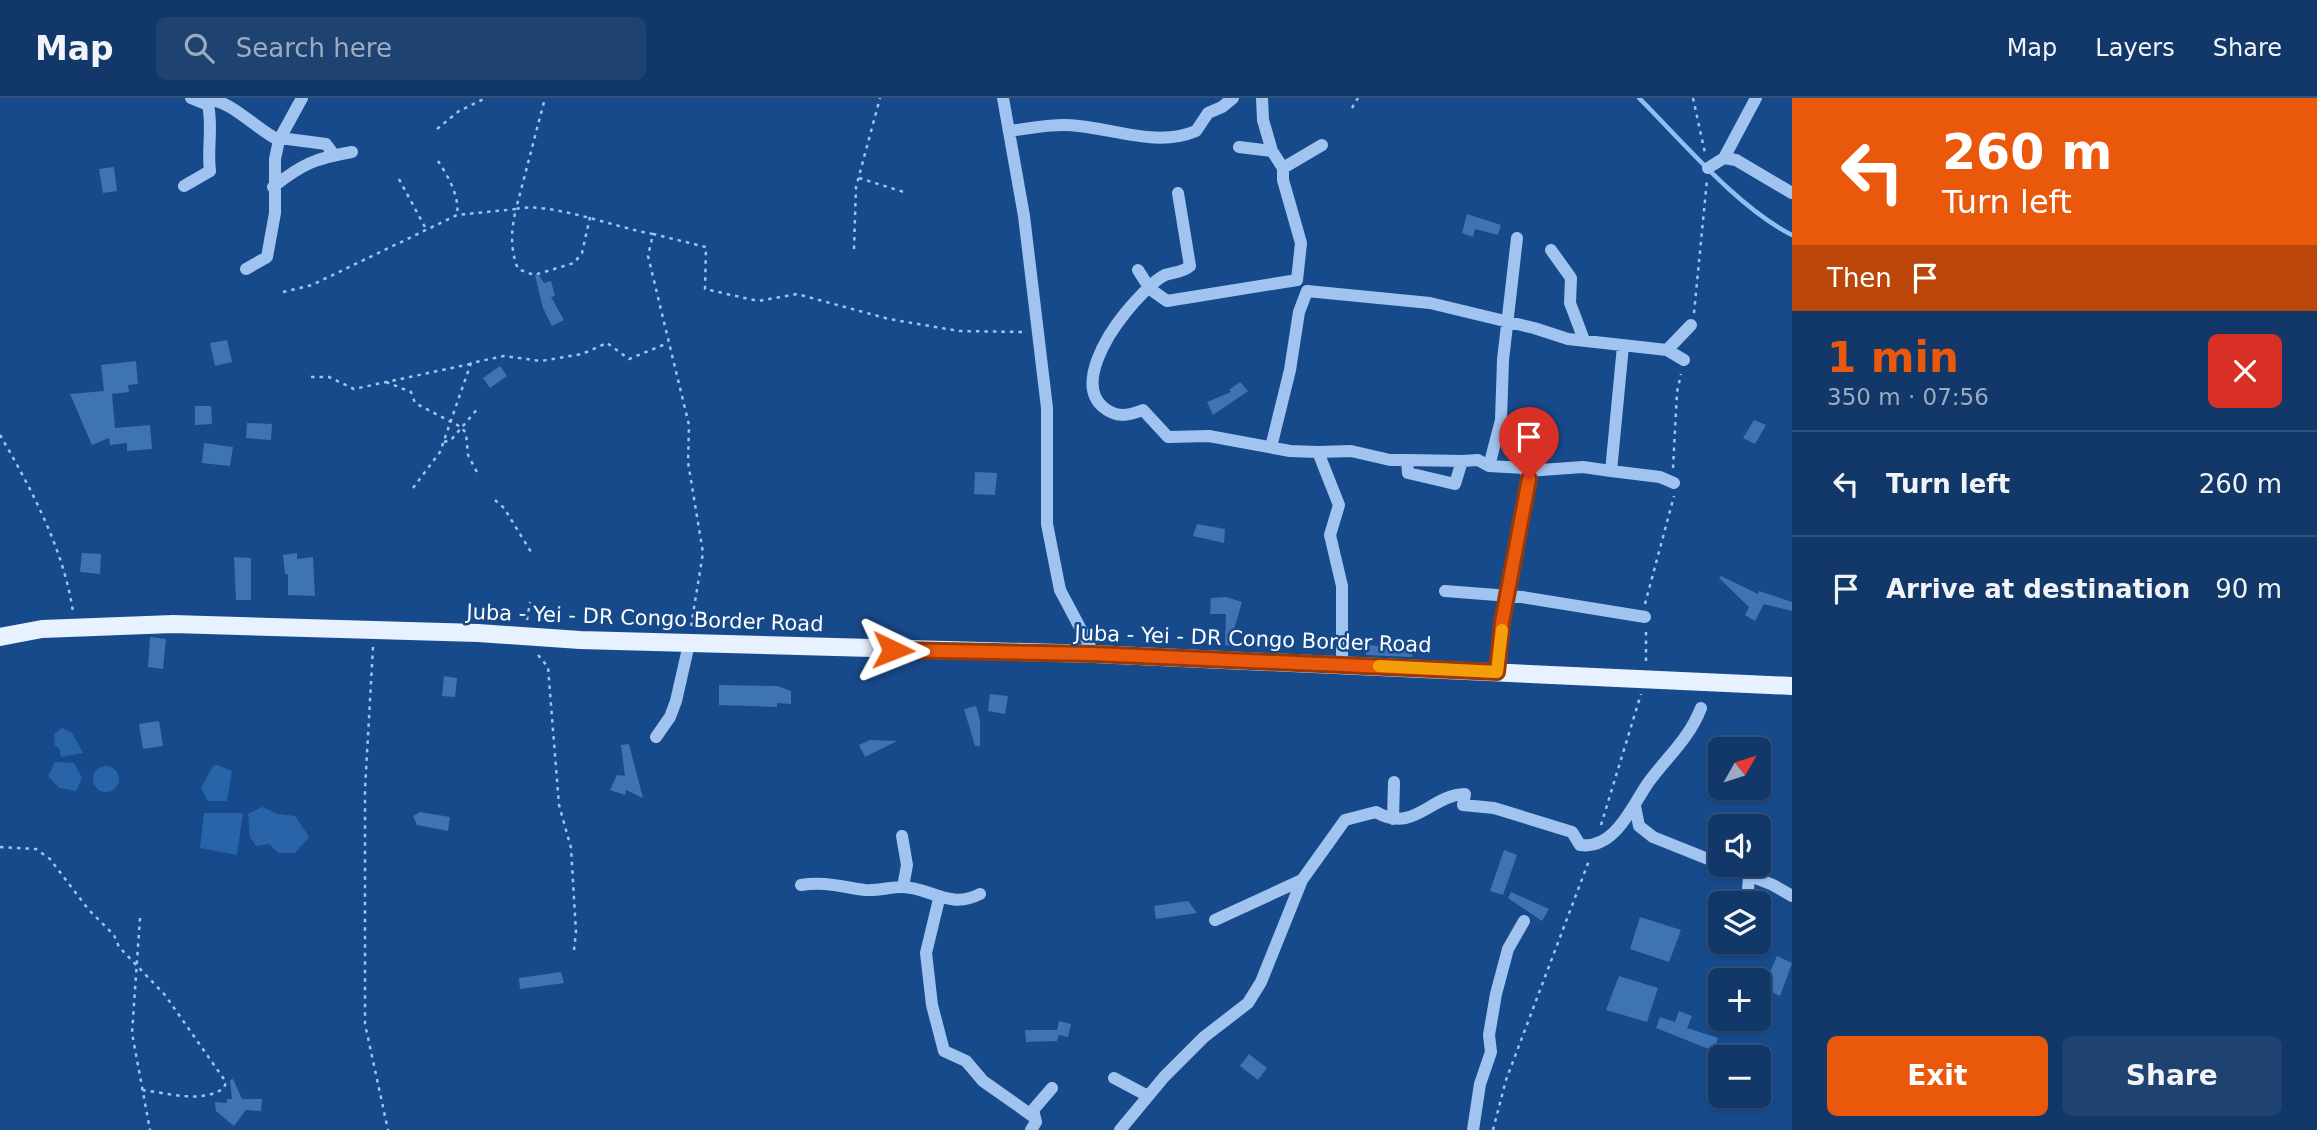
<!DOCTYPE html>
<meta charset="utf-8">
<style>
:root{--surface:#113868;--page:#1e4371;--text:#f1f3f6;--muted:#9cacc0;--line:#30527c;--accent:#ea580c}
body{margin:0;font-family:"DejaVu Sans",sans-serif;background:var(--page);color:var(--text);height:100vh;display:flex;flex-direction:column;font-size:26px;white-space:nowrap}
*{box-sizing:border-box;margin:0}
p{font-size:23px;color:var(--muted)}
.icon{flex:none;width:38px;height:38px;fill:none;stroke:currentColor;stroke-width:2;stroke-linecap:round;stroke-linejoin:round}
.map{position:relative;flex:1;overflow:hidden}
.drawer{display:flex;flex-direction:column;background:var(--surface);width:525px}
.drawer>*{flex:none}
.hud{background:#ea580c;color:#fff;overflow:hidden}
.needle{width:46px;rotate:51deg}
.controls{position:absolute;left:1708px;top:639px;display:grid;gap:14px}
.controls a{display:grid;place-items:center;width:63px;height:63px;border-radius:10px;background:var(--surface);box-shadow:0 2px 5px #0004,0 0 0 2px var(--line);font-size:35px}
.pin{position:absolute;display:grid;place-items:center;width:60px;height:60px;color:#fff;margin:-72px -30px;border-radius:50% 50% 50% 0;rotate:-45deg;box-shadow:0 0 7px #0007}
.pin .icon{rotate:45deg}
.me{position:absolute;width:77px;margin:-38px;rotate:92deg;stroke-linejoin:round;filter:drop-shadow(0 0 5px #0008)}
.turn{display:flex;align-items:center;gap:24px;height:147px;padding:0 35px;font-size:32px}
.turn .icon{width:91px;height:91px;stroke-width:2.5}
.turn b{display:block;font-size:49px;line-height:60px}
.then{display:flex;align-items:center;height:66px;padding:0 35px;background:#0003;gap:14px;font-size:26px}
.round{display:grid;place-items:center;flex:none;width:74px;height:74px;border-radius:10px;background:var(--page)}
.head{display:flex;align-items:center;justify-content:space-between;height:119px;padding:0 35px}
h1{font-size:42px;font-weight:800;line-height:52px;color:var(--accent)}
.button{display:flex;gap:14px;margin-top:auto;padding:14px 35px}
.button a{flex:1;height:80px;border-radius:10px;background:var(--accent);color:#fff;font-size:28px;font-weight:800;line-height:80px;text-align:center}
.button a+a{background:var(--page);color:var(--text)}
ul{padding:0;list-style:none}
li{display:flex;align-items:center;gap:21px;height:105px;padding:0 35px;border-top:2px solid var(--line)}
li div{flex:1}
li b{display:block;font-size:26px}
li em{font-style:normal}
header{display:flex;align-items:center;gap:42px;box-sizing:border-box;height:98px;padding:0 35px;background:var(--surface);border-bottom:2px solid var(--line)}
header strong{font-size:33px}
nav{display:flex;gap:38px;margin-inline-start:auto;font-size:24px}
.search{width:490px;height:63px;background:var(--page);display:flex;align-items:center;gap:18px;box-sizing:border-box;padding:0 24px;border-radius:10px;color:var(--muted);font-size:26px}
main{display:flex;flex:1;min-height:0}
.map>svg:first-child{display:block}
.green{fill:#2964a9}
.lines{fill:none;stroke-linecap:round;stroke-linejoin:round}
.stream{stroke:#92bff1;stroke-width:4.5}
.building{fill:#3f74b4}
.path{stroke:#a0c4ef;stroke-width:2.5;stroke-dasharray:3.5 5;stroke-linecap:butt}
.minor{stroke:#a0c4ef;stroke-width:12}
.major{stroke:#e8f1ff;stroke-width:18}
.route-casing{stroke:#983908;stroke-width:18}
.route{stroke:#ea580c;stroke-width:12}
.slow{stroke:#f59e0b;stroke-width:12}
.labels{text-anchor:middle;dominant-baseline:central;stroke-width:5;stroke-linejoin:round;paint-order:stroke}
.street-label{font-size:21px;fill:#fff;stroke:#174a8b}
</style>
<header>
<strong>Map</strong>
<div class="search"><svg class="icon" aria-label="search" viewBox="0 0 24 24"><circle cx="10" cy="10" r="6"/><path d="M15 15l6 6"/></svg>Search here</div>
<nav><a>Map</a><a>Layers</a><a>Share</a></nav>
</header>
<main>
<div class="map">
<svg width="1792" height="1032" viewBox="0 0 1792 1032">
<rect width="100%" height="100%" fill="#174a8b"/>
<path class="green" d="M62,630L72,635L83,655L61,659L59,650L55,648L54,636Z
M55,664L74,665L82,680L76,693L59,690L48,678Z
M217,667L232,673L227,703H208L201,690L213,668Z
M93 681a13 13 0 1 1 26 0a13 13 0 1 1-26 0Z
M262,709L278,716L295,718L309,739L295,755H279L269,746L256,748L250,739L248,716Z
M204,715H243L237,757L200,750Z"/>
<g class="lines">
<path class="stream" d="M1639,0C1682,43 1738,110 1792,137"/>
</g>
<path class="building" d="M114,69L117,93L103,95L99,71Z
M1467,116L1501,127L1498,137L1475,131L1473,139L1462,135Z
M538,176L544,185L551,183L555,198L551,199L564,222L552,228L543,210L535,177Z
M227,242L232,264L215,268L210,245Z
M136,263L138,286L128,287L129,294L112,296L115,330L150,327L152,351L127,353V345L110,347L109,340L92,347L70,296L104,293L101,267Z
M500,268L507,278L490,290L483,280Z
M1240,284L1248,293L1213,317L1207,304L1231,294L1229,292Z
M195,308H211L212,326L195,327Z
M1754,322L1766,327L1755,346L1743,340Z
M247,325L272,326L271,342L246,340Z
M204,345L233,349L230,368L202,365Z
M975,374L997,375L995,397L974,396Z
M1197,426L1225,431L1224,445L1193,438Z
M82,455L101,456L100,476L80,474Z
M297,455V461L313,459L315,498L288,497V476H285L283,457Z
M234,459L251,460V502H236Z
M1721,478L1758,496L1759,493L1792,504V513L1764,506L1755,523L1745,517L1749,509L1719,480Z
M1226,499L1242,504L1229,548L1225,547L1226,516H1210L1211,500Z
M150,539L166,541L163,571L148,569Z
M1367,547L1413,551L1412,559L1366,557Z
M444,578L457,580L455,599L442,598Z
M719,587L777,588L791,593V606L777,605V609L719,607Z
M990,596L1008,598L1005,616L988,613Z
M976,608L980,622V648H975L964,611Z
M159,623L163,648L143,651L139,626Z
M870,642L897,643L865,659L859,647Z
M629,646L643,700L626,692L625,697L610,692L617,677L625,678L621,647Z
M420,714L450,719L448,733L417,727L413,718Z
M1504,752L1517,757L1503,797L1490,793Z
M1511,794L1549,811L1542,823L1508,800Z
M1188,803L1197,815L1156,821L1154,808Z
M1640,819L1681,832L1669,864L1630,851Z
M1777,858L1792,865L1780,898L1763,890Z
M561,874L564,885L520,891L519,880Z
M1619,878L1658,890L1647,924L1606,912Z
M1679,913L1692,918L1687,930L1718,940L1714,953L1656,930L1660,919L1675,924Z
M1059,923L1071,926L1068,939L1059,937L1057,943L1026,944L1025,932H1057Z
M1249,956L1267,970L1258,982L1240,968Z
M233,981L242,1001H262L261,1013L246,1012L234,1028L216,1013L215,1004L227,1005V1001H232L230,982Z"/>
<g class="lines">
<path class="path" d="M1693,0L1705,55
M1352,10L1358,0
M437,31L459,13L486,0
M438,63C448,78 460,99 457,117
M859,80L907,95
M399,81L426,131
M590,119L582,155L574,165L534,177L518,171C510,151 511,132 516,111C548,103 617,130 653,136
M854,151L856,89L880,0
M283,194L312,187L457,117L516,111L545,0
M1694,215L1707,82
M311,279H329L354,291L470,266
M386,284L411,294L415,305L461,329L466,335L468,357L479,378
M0,337C31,390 64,452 73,514
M444,344L451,342L479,309
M1673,370L1677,294L1681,276
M413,390L440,354L471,265L504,258L541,263L582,256L607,245L629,261L668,245
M495,402L504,410L531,454
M1645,506L1674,398
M527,522L530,504
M691,528L703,455L688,364L689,327L648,158L653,136L706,149L705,191L758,203L797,196L889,221L959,233L1025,234
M1646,534V566
M373,549L365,691V926L388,1032
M538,557L548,569L559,707L571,750L576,834L574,852
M1601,727L1641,596
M0,749L36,751L50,761L88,811L114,837L119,849L165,897L226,984L224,990C202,1006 168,995 142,992
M140,820L132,935L150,1032
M1493,1032L1506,982L1590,760"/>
<path class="minor" d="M1003,0L1024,118L1047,310V426L1060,492L1094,556
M1262,0L1263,22L1272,53
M208,7L212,3C230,2 260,34 279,42
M1009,33C1032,30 1055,25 1079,28C1118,32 1158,49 1196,33L1208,15L1222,9L1233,0
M280,40L326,46L334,57
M1239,49L1272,53L1283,70
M1724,60L1736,62L1792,95
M1708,70L1724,60L1756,0
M184,88L210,73C207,51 213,29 208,7L191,0
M273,89C302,66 316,60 352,54
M1178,95L1190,168C1182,175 1174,174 1165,177C1154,182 1134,204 1126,214C1108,236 1076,286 1103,309C1116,320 1127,318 1143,312L1168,339L1209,338L1290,353L1318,354L1339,407L1330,437L1342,488V567
M1551,152L1571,180L1570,205L1584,242
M246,171L267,159L275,115V61L279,42L302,0
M1138,172L1150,191L1167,203L1297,182L1301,145L1283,82V70L1322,47
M1623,248L1611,373L1660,379L1674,385
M1667,252L1691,227
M1271,349L1290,272L1299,214L1307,193L1430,205L1534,230L1568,241L1667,252L1684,262
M1318,354L1351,353L1390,362H1407L1408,375L1455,386L1462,363L1478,362L1489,368
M1407,362L1462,363
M1527,373L1583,369L1611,373
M1445,493L1522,499L1645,519
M1497,574L1502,524L1529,381L1524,370L1489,368L1501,322L1503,262L1517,140
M656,639L670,619L676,603L689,546
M1635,708L1639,728L1653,739L1773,787L1792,798
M1393,721L1394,684
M902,738L907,767L903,789
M801,787C824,783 842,789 865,792C878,793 890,789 902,789C930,789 949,812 980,796
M1748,792L1749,778
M939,801L926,855L932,907L944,953L966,963L983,983L1034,1019
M1215,822L1302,782L1345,722L1376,714C1414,736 1430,697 1465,696L1463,707L1494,710L1572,734L1580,747C1615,752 1632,708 1648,685C1667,659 1689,641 1701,610
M1114,980L1148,998
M1031,1032L1036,1024L1033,1012L1052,990
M1120,1032L1164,979L1204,939L1248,905L1261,884L1302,782
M1473,1032L1480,986L1491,954L1489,937L1496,896L1508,851L1524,823"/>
<path class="major" d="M0,539L42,531L173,526L478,535L580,542L1094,556L1792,588"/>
</g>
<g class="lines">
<g class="route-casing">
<path id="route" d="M893,552L1094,556L1497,574L1502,524L1529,381"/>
</g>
<use href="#route" class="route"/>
<path class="slow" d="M1379,568L1497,574L1502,532"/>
</g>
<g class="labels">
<g class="street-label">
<text transform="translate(645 520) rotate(2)">Juba - Yei - DR Congo Border Road</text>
<text transform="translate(1253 541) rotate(2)">Juba - Yei - DR Congo Border Road</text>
</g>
</g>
</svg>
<div class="controls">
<a><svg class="needle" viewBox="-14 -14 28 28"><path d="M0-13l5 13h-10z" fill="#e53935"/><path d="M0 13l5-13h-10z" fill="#9cacc0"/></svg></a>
<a><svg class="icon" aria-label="sound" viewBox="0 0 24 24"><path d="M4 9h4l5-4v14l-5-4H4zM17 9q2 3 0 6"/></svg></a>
<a><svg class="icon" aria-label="layers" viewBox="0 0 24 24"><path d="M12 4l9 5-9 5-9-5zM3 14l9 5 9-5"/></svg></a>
<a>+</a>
<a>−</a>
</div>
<div class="pin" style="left:1529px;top:381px;background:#d93025"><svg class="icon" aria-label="arrive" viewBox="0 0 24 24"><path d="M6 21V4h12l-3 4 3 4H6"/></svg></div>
<svg class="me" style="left:893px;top:552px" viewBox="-20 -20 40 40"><path d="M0-17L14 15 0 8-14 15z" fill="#ea580c" stroke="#fff" stroke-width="4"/></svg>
</div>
<section class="drawer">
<div class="hud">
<div class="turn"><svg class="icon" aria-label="left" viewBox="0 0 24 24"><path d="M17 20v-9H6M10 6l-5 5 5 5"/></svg><div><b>260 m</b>Turn left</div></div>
<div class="then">Then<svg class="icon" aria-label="arrive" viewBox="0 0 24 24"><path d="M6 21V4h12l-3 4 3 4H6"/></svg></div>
</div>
<div class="head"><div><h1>1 min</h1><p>350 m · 07:56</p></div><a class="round" style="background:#d93025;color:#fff"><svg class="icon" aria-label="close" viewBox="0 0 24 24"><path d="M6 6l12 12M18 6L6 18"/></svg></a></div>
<ul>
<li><svg class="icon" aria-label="left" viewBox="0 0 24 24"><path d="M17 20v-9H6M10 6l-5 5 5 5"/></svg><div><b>Turn left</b></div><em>260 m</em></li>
<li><svg class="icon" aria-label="arrive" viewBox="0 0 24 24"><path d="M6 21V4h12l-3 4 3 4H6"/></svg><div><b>Arrive at destination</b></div><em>90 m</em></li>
</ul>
<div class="button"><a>Exit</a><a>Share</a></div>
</section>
</main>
